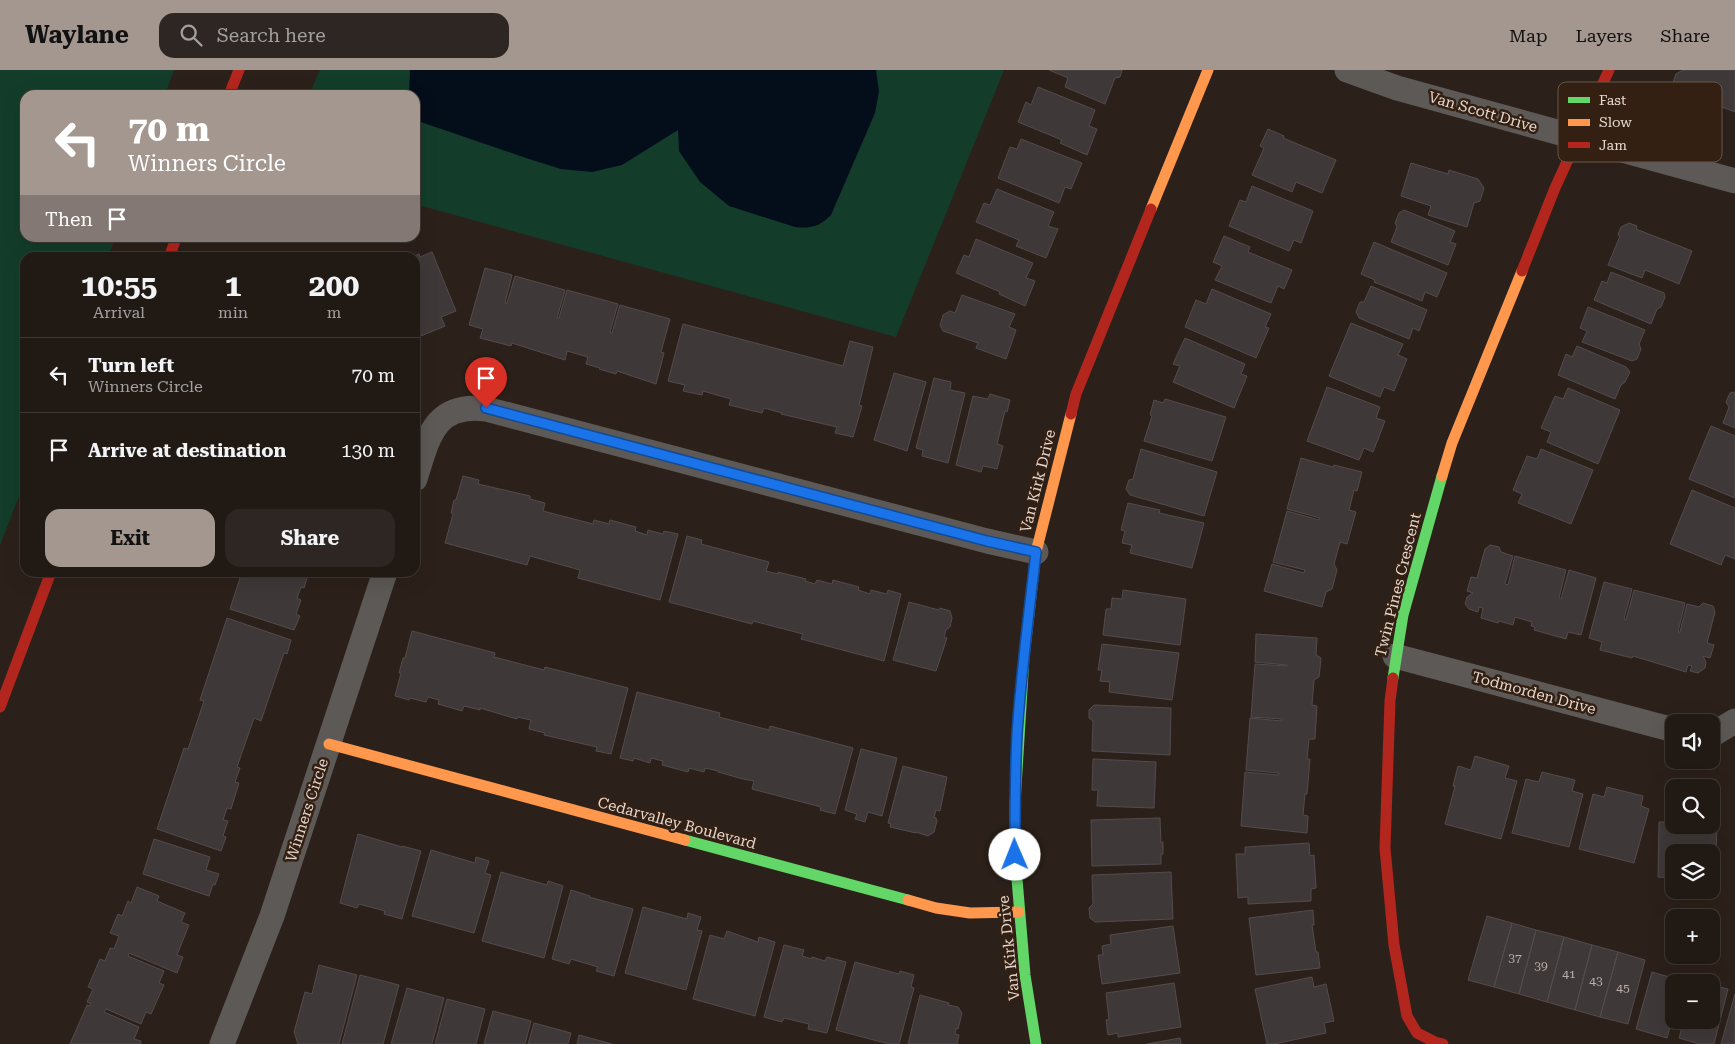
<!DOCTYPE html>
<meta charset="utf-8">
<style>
:root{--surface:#211914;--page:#2d2622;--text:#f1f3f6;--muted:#a2a0a0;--line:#3e3834;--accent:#a49790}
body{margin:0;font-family:"Roboto Serif",serif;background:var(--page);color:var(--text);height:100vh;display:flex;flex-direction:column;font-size:19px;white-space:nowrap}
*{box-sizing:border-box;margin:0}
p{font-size:16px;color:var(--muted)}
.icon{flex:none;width:28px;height:28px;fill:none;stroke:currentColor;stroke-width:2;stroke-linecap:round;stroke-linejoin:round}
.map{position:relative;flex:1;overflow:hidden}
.sheet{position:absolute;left:20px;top:182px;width:400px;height:325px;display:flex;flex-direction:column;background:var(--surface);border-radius:15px;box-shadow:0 5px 20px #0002,0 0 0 1px var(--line)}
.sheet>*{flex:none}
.top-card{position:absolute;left:20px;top:20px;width:400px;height:152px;border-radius:15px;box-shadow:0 5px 20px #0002,0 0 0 1px var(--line);background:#a49790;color:#fff;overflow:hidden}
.fabs{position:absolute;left:1665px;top:644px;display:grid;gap:10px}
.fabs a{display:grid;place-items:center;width:55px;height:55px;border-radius:10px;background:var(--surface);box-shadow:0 5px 20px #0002,0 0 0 1px var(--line);font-size:25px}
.pin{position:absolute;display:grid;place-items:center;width:42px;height:42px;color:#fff;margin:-51px -21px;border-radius:50% 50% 50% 0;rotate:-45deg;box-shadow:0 0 5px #0007}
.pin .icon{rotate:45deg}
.me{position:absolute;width:55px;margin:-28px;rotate:359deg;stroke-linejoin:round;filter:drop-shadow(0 0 4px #0008)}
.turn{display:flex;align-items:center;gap:18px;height:105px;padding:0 25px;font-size:22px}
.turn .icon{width:65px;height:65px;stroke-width:2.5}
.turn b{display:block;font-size:35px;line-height:42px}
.then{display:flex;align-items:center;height:48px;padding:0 25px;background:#0003;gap:10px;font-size:19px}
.eta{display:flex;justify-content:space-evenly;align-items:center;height:85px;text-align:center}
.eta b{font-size:30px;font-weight:700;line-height:35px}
.cta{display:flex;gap:10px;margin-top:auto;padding:10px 25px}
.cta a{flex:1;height:58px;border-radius:15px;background:var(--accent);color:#111;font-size:20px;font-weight:700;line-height:58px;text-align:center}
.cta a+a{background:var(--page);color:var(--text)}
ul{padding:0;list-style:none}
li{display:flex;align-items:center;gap:15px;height:75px;padding:0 25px;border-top:1px solid var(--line)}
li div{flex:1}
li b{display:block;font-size:19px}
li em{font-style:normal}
header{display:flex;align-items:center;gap:30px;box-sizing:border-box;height:70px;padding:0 25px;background:var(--accent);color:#111}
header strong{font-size:24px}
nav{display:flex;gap:28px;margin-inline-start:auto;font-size:18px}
.search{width:350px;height:45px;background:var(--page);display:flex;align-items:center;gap:12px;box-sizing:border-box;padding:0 18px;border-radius:15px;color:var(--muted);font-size:19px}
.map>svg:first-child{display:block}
.green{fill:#133d2a}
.water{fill:#040d1a}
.building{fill:#3f3838;stroke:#534b4c}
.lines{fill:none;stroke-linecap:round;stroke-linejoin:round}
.street{stroke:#5d5956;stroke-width:25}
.fast{stroke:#63d668;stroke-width:11}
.slow{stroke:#ff974d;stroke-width:11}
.jam{stroke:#b3261e;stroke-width:11}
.route-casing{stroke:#114b97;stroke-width:12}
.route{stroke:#1a73e8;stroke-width:9}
.labels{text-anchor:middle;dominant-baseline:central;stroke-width:5;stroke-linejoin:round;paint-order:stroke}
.number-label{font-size:12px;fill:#bcafa9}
.street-label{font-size:15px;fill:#e5d7cf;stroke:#332013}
.key{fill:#332013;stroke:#68574b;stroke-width:1}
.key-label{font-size:14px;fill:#e5d7cf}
</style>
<header>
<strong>Waylane</strong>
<div class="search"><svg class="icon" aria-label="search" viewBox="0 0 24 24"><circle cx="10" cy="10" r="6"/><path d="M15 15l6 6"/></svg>Search here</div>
<nav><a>Map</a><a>Layers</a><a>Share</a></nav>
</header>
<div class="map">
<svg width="1735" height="974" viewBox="0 0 1735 974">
<rect width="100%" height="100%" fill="#2c211a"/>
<path class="green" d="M0,0H174L165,25H25V168H115L108,187L25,188V411L0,475Z
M320,0H1004L896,267L415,134V25H309Z"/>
<path class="water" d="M410,0H876L879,21L875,43L831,145C820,156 811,159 795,157L729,136L700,112L679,81L678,60L622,95L592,102L561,99L526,88L415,50V25H409Z"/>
<path class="building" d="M1049,0H1122L1120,7L1115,8L1105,34L1065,17L1068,8Z
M1683,0H1735V42L1714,34L1712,36L1692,28L1693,25L1676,19L1673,12L1676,4Z
M1038,17L1095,40L1089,56L1097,59L1087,85L1060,73L1062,70L1018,52L1026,32L1031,35Z
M1268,59L1284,66L1283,68L1336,90L1322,123L1296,112L1292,122L1252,105L1264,78L1260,76Z
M1021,69L1082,93L1071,119L1065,117L1059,133L998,108L1010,77L1017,79Z
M1411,93L1448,104L1449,100L1478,109L1484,118L1480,131L1474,133L1467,157L1428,145L1431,136L1401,126Z
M1252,116L1313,141L1301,173L1294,170L1289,181L1229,156L1240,130L1246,132Z
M997,119L1054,142L1048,156L1058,159L1046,188L1016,176L1019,170L976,152L984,133L990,135Z
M1404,140L1455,161L1450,172L1456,174L1448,195L1391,172L1397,157L1395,153L1399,143Z
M1629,153L1637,156L1636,159L1692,181L1679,214L1645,200L1642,208L1608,195L1620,166L1618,165L1621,157Z
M1224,166L1250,177L1248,182L1292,200L1284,219L1278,216L1271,233L1215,210L1222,196L1213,192Z
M976,169L1033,193L1026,208L1035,211L1025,236L999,224L1000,222L956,203L964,185L969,187Z
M1374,172L1447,203L1437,227L1425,222L1422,231L1374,212L1375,210L1361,204Z
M432,182L456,241L441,247L445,256L416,268L415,265V188H409L419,184L420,187Z
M485,198L512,205L505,233H507L515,206L565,220L557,248H559L567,220L618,234L610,262L612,263L620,235L670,249L661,282L664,283L656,314L617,301L616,304L599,299L600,298L586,294L588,287L567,281L565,290L512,273L511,276L480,268L483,259L469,255Z
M1611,202L1664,223L1665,227L1661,237L1657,239L1651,254L1594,230L1602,211L1607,213Z
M1371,216L1427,240L1419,261L1413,258L1409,269L1359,248L1356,242L1360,232H1364Z
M1212,219L1271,244L1265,257L1269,258L1256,288L1185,257L1196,230L1206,234Z
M962,225L1015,244L1009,257L1016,260L1006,289L976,278L978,273L943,261L940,255L943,245L950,241L955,243Z
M1588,237L1645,260L1639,274L1641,279L1637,289L1632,291L1582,272L1587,261L1580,258Z
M1351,253L1403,274L1398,285L1407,289L1394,321L1384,317L1380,327L1329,306Z
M683,254L843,296L850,271L873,277L859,335L862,336L853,367L835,363L837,357L781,344L782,343L764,338L762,343L729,335L731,329L703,321L702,325L683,321L685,315L668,311Z
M1185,268L1245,294L1241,304L1247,306L1234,338L1173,312L1180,296L1173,294Z
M1577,276L1626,297L1630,302L1625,312L1621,315L1615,329L1558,305L1566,284L1572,287Z
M894,303L926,312L907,381L874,370Z
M934,308L951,312L950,320L965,323L948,393L922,386L923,380L916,378Z
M1327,317L1380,337L1376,348L1385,351L1373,382L1364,378L1359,390L1307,371Z
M1568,318L1620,340L1598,394L1547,372L1551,362L1541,358L1555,326L1563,329Z
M1735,322V358L1723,353L1729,337L1726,332L1730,323Z
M990,324L1010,330L1007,342L1005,341L997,374L1003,376L997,399L983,396L981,402L956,395L973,326L988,329Z
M1165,329L1226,347L1212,391L1144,371L1152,346L1150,345L1154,330L1163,333Z
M1711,356L1735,366V428L1689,409Z
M1141,379L1217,402L1204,446L1130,425L1126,419L1129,410L1133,409Z
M1541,379L1593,400L1571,454L1518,433L1522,424L1513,420L1527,386L1537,389Z
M1301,388L1333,397L1334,395L1362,402L1357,421L1354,420L1349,440L1356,442L1347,474L1340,472L1334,494L1337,500L1332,519L1326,522L1322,537L1264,521L1272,494L1304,503L1305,500L1273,492L1287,441L1319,450L1320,448L1287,439Z
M463,406L479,410L478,414L530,426V429L545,433L543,441L593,454L594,450L609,454L610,450L636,457L635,461L647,465L648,460L663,464L664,461L678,464L660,530L578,508L580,500L530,486L527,495L445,473L453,444L451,443L454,430H456Z
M1692,420L1735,438V489L1725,485L1721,495L1670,474Z
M1128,433L1160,440L1159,443L1204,453L1192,498L1130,483L1132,475L1122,473L1125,461L1121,460Z
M687,466L702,470L701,474L769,492L766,501L778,504V502L806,509L805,511L815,514L817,510L832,514L833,510L859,517L858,520L870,524L871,520L887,524L888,520L901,524L884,591L801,569L803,564L753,551L752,554L669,532Z
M1490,475L1499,477L1501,482L1513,486L1505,514L1508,515L1515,486L1566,500L1559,528L1561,529L1569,500L1596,508L1581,565L1568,562L1566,569L1534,560L1535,557L1531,556L1532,552L1515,547L1513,555L1499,551L1498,553L1481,548L1483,538L1479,537L1478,542L1469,539L1465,534L1467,527L1473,523L1467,521L1471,507L1477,508L1485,479Z
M242,502H309L304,518L301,517L297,528L301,530L296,544L300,546L294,560L230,539Z
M1604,512L1632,519L1624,549L1626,550L1634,520L1685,533L1678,562H1680L1687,534L1699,537L1703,533L1713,536L1715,542L1707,573L1714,575L1710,588L1703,586L1706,592L1705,598L1698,603L1690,601L1692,596L1688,595L1686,602L1633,586L1632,588L1600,580L1602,572L1589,568Z
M1123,520L1186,529L1180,575L1103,565L1106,539H1111L1112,528L1122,529Z
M909,532L939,540L940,538L950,541L952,548L950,557L946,560L944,567L947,568L936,601L893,590Z
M227,548L291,570L287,584L284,583L261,651L254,648L237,697L240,698L235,712L239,713L231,739L227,738L223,750L228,751L223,766L226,767L221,781L157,759L184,678L188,679L204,631L200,630Z
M412,561L495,583L494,587L544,600L545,597L628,618L611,684L596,681L597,677L544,665L545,663L529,659L531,650L517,647V649L480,638V640L464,636L462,641L438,634L439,630L428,627L426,632L410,628L409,630L395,626L401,603H399L403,588H405Z
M1256,564L1317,568L1316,585L1321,588L1319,607L1314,610L1312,635L1317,636L1315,669H1309L1307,689H1310L1307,724H1305L1303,745L1308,746L1307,763L1241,756L1245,702L1278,705L1279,703L1246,700L1250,648L1282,651V649L1251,647L1255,594L1287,596V595L1255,592Z
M1102,574L1179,583L1172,630L1109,622L1110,612L1100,611L1102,600H1098Z
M637,622L720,643L719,647L769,660L770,656L853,678L835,744L820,740L821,737L752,719L754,711L743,709L718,702V701L705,698L704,702L689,698L688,702L662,695L663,691L651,688L650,693L634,688L633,691L620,688Z
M1094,635L1171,638L1170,685L1092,681L1093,651L1089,648V640Z
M861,679L897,688L882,746L868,742L865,752L855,749L857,744L845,740Z
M1475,686L1509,696L1505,708L1517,711L1501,769L1445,754L1455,716H1453L1458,696L1471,700Z
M1093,689L1156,692L1154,738L1097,736L1098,720H1092Z
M903,696L947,707L940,741L936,740L934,747L936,748L937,751L934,762L928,766L916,762V763L890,757L891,754L888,753Z
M1542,702L1575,710L1572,721L1583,724L1569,777L1512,763L1526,709L1539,712Z
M1607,717L1643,726L1641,736L1649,739L1634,793L1579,779L1593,724L1604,727Z
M1670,741H1674V755H1717L1715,809H1711V782H1674V808L1658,807L1659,752H1670Z
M1160,748L1161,773L1163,772V784H1161V794L1092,796L1091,750Z
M358,764L402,777V776L421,781L402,849L384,844L385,841L359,834L357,838L340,833Z
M154,769L210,787L206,800L219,804L215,815L213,814L209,826L143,804Z
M1309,773L1310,786L1314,785L1316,818L1311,819V831L1248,834V827L1238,828L1236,784H1245V777Z
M431,780L475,793L476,787L489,791L485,803L491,805L474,863L412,846Z
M501,802L547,815L548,811L563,816L544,888L482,871Z
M1171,802L1173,849L1095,852L1090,848L1089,838L1093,834L1092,805Z
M137,817L159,826L157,831L185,843L181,852L189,855L177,885L183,887L177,903L129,883L128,886L164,901L159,913L164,915L151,944L146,942L141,954L106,939L104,942L139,957L134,969L141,971L140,974H70L87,935L90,936L91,934L87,932L93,919L88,917L100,889L105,891L110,878L114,879L119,866L110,863L118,844L122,846L128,831L131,833Z
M571,820L590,826L589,827L633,839L614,906L596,901L598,897L571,889L569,894L552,889Z
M643,837L687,849L688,843L701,847L697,860L702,861L686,920L625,903Z
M1313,840L1314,855H1312L1316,882H1318L1320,898L1256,905L1249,848Z
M1487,846L1512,853L1494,917L1468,910Z
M1512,853L1536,860L1519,924L1494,917Z
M1173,856L1180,903L1102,914L1098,885H1103L1102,876L1111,874L1110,865Z
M1536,860L1564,867L1547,932L1519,924Z
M727,861L758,872L759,867L775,872L755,946L693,929L710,865L724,869Z
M1564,867L1592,875L1575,940L1547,932Z
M784,875L804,880L802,886L812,889V887L825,891L827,887L846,892L827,963L808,959L809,954L784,948L782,952L764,947Z
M1592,875L1618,882L1600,947L1575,940Z
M1618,882L1645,890L1628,954L1600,947Z
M855,892L899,904L900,901L914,905L911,917L914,918L899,974H889L836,960Z
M319,895L357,905L339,974H298L294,962L305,922L312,924Z
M1652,902L1683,911L1682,912H1674V943L1667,968L1636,959Z
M360,905L399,915L383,974H342Z
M1312,907L1314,917L1326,914L1334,951L1324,953L1326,963L1274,974H1267L1255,919Z
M1174,913L1181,957L1118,967V963L1108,965L1106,950L1109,949L1106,923Z
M1711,915L1728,919L1714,974H1699L1679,968L1684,950H1711Z
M407,918L444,928L432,974H391Z
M1735,924V974H1721Z
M920,925L949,933L948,935L958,937L962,943L958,959L956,958L955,964L959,965L957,974H908Z
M447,929L485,939L476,974H435Z
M493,941L531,951L525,974H484Z
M534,953L571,963L568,974H528Z
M579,965L612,974H577Z
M1180,968L1181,974H1147Z"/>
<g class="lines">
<path class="street" d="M1347,0L1397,18L1735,111
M415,409C428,368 434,332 486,339L987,471L1036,482
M1395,586L1674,660
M1711,663H1715L1735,651
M222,974L272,846L385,502"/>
<path class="fast" d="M1024,587L1015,733V785L1025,905L1036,974
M1393,608L1403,545L1442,406
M685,770L908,830"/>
<path class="slow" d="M1151,139L1208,0
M1442,406L1452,373L1522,201
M1024,587L1036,482L1071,344
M329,674L685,770
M908,830L936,838L970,843L1019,842"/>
<path class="jam" d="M229,25L239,0
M169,188L176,168
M1522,201L1555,118L1609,0
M1071,344L1076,324L1151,139
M1393,608L1390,631L1385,778L1394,875L1407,946L1417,963L1435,972L1443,974
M0,637L51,502"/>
</g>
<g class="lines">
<g class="route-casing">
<path id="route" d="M486,338L987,471L1036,482C1029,543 1021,603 1017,664C1015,704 1015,745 1015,785"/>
</g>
<use href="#route" class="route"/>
</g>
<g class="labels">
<g class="number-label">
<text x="1515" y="888">37</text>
<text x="1541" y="896">39</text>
<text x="1569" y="904">41</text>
<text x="1596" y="911">43</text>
<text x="1623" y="918">45</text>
</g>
<g class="street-label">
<text transform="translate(1483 42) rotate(16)">Van Scott Drive</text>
<text transform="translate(1038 411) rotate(-76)">Van Kirk Drive</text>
<text transform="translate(1398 515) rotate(-76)">Twin Pines Crescent</text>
<text transform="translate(1534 623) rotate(15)">Todmorden Drive</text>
<text transform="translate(307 740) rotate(-72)">Winners Circle</text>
<text transform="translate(677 753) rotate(15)">Cedarvalley Boulevard</text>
<text transform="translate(1009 878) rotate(-96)">Van Kirk Drive</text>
</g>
</g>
<rect x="1558" y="12" width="164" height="80" rx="8" class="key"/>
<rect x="1568" y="27" width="22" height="6" fill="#63d668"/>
<rect x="1568" y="49" width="22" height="7" fill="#ff974d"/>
<rect x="1568" y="72" width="22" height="6" fill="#b3261e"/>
<g class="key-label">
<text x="1599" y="35">Fast</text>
<text x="1599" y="57">Slow</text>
<text x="1599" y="80">Jam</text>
</g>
</svg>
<div class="fabs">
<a><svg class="icon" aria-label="sound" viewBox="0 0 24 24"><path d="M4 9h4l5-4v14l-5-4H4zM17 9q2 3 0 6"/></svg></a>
<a><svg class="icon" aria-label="search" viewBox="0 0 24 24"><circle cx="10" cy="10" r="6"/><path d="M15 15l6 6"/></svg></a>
<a><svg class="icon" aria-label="layers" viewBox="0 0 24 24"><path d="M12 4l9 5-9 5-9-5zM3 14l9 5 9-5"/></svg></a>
<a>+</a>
<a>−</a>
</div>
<div class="pin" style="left:486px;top:338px;background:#d93025"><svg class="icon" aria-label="arrive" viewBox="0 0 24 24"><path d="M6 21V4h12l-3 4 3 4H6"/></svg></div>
<svg class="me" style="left:1015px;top:785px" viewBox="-20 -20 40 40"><circle r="19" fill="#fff"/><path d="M0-13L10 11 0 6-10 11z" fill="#1a73e8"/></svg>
<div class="top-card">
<div class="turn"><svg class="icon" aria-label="left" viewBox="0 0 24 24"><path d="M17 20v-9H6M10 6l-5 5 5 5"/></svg><div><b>70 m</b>Winners Circle</div></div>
<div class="then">Then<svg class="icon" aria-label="arrive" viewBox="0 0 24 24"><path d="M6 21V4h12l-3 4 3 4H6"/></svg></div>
</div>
<section class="sheet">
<div class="eta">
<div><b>10:55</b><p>Arrival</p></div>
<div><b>1</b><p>min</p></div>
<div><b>200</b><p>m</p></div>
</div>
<ul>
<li><svg class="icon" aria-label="left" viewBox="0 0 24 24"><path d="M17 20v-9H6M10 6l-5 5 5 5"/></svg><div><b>Turn left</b><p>Winners Circle</p></div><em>70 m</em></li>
<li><svg class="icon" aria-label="arrive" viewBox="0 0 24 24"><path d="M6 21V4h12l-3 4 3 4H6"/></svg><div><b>Arrive at destination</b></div><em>130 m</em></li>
</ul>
<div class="cta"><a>Exit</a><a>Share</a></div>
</section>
</div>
